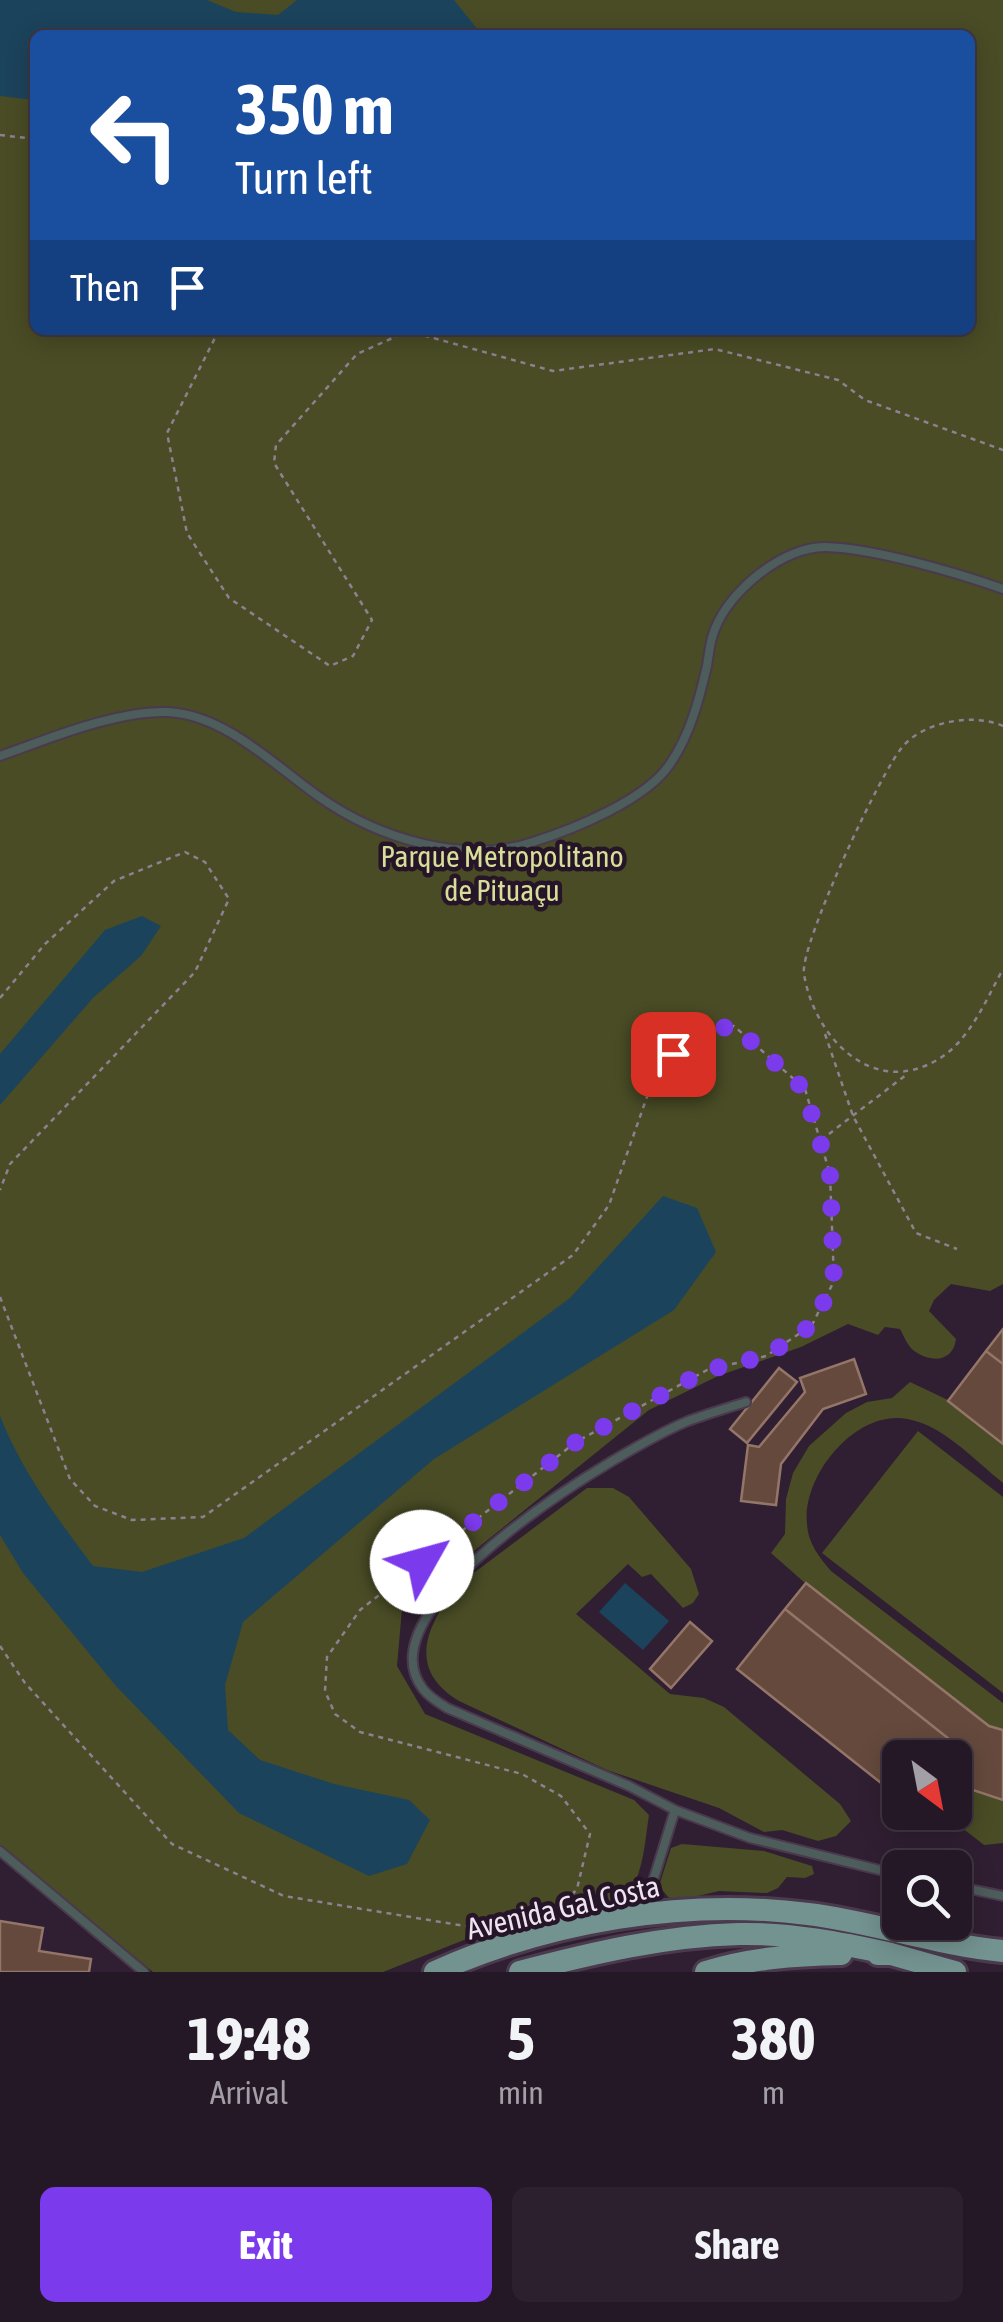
<!DOCTYPE html>
<meta charset="utf-8">
<style>
:root{--surface:#241726;--page:#2c202e;--text:#f1f3f6;--muted:#a39fa7;--line:#413643;--accent:#7c3aed}
body{margin:0;font-family:"Asap Condensed",sans-serif;background:var(--page);color:var(--text);height:100vh;display:flex;flex-direction:column;font-size:38px;white-space:nowrap}
*{box-sizing:border-box;margin:0}
p{font-size:32px;color:var(--muted)}
.icon{flex:none;width:55px;height:55px;fill:none;stroke:currentColor;stroke-width:2;stroke-linecap:round;stroke-linejoin:round}
.map{position:relative;height:1972px;overflow:hidden}
.drawer{display:flex;flex-direction:column;background:var(--surface);flex:1}
.drawer>*{flex:none}
.hud{position:absolute;left:30px;top:30px;width:945px;height:305px;border-radius:15px;box-shadow:0 5px 25px #0003,0 0 0 2px var(--line);background:#1a4fa0;color:#fff;overflow:hidden}
.needle{width:65px;rotate:148deg}
.fabs{position:absolute;left:882px;top:1740px;display:grid;gap:20px}
.fabs a{display:grid;place-items:center;width:90px;height:90px;border-radius:15px;background:var(--surface);box-shadow:0 5px 25px #0003,0 0 0 2px var(--line);font-size:50px}
.pin{position:absolute;display:grid;place-items:center;width:85px;height:85px;color:#fff;margin:-42px;border-radius:20px;box-shadow:0 5px 15px #0006}
.me{position:absolute;width:110px;margin:-55px;rotate:52deg;stroke-linejoin:round;filter:drop-shadow(0 0 8px #0008)}
.turn{display:flex;align-items:center;gap:35px;height:210px;padding:0 40px;font-size:45px}
.turn .icon{width:130px;height:130px;stroke-width:2.5}
.turn b{display:block;font-size:70px;line-height:85px}
.then{display:flex;align-items:center;height:95px;padding:0 40px;background:#0003;gap:20px;font-size:38px}
.eta{display:flex;justify-content:space-evenly;align-items:center;height:170px;text-align:center}
.eta b{font-size:60px;font-weight:700;line-height:70px}
.primary-button{display:flex;gap:20px;margin-top:auto;padding:20px 40px}
.primary-button a{flex:1;height:115px;border-radius:15px;background:var(--accent);color:#fff;font-size:40px;font-weight:700;line-height:115px;text-align:center}
.primary-button a+a{background:var(--page);color:var(--text)}
.map>svg:first-child{display:block}
.green{fill:#494c25;fill-rule:evenodd}
.water{fill:#1c435c}
.building{fill:#65493d;stroke:#947669;stroke-width:2.5}
.lines{fill:none;stroke-linecap:round;stroke-linejoin:round}
.lane-casing{stroke:#4b3a4d;stroke-width:12}
.primary-casing{stroke:#4b3a4d;stroke-width:28}
.path{stroke:#8e8090;stroke-width:2.5;stroke-dasharray:5 5;stroke-linecap:butt}
.lane{stroke:#4d5d5b;stroke-width:8}
.primary{stroke:#739390;stroke-width:22}
.route{stroke:#7c3aed;stroke-width:18;stroke-dasharray:0 32.4}
.labels{text-anchor:middle;dominant-baseline:central;stroke-width:9;stroke-linejoin:round;paint-order:stroke}
.park-label{font-size:30px;fill:#d7de97;stroke:#261528}
.street-label{font-size:30px;fill:#efe3f0;stroke:#261528}
</style>
<div class="map">
<svg width="1003" height="1972" viewBox="0 0 1003 1972">
<rect width="100%" height="100%" fill="#301f32"/>
<path class="green" d="M0,0H1003V1284L990,1291L951,1284L934,1300L929,1311L956,1339C953,1363 930,1363 913,1350C907,1345 904,1336 900,1329L885,1327L878,1335L848,1324L801,1347L718,1376L649,1410L402,1609L397,1666L425,1714L634,1800L649,1815C644,1849 643,1880 620,1907L464,1940L383,1972H153L0,1845ZM35,35H970V330H35Z
M1003,1329V1483C973,1459 940,1421 900,1418C851,1415 802,1478 807,1524C808,1543 819,1557 831,1571L1003,1703V1843L984,1845L943,1813L955,1812V1758H900V1798L737,1669L805,1583L771,1553L785,1534L786,1499L793,1473L809,1446L846,1413L867,1402L892,1398L910,1382L948,1400Z
M918,1431L1003,1497V1693L822,1553Z
M587,1488H613L629,1497L691,1569L699,1594L693,1603L683,1608L651,1574L642,1577L628,1564L576,1614L670,1694L704,1698L724,1707L840,1804L851,1821L836,1836L818,1841L782,1830L764,1832L719,1808L607,1770L459,1701C406,1669 426,1625 459,1584Z
M682,1844L764,1851L812,1866L814,1874L805,1878L787,1877L778,1888L767,1893L719,1891L677,1901L668,1897L659,1886L671,1848Z"/>
<path class="water" d="M0,0H207L236,12L278,15L297,0H454L482,35H35V100L0,96Z
M142,916L161,926L141,956L93,998L0,1105V1054L105,930Z
M663,1196L697,1208L716,1252L674,1310L434,1459L243,1622L225,1685L228,1730L260,1760L334,1784L409,1800L430,1820L407,1864L369,1876L239,1813L116,1686L23,1573L0,1535V1416C22,1472 57,1518 93,1566L142,1572L244,1538L570,1298Z
M625,1583L669,1621L643,1650L599,1612Z"/>
<path class="building" d="M1003,1329V1364L986,1351Z
M986,1351L1003,1364V1444L948,1401Z
M854,1359L866,1394L823,1409L781,1464L776,1505L741,1501L748,1445L759,1447L805,1392L800,1378Z
M779,1368L797,1382L747,1443L730,1429Z
M806,1583L989,1726L1003,1730V1800L955,1784V1758H934L949,1739L785,1609Z
M785,1609L949,1739L934,1758H900V1798L737,1669Z
M690,1622L712,1641L671,1688L650,1669Z
M0,1921L43,1928L39,1951L91,1959L89,1972H0Z"/>
<g class="lines">
<g class="lane-casing">
<path id="lane" d="M0,756C48,739 117,710 168,712C225,715 274,765 318,796C377,838 463,865 533,842C574,829 646,800 670,764C690,735 699,700 707,666C709,654 710,640 715,629C730,590 784,546 826,547C873,548 958,573 1003,589
M675,1810L629,1786L447,1708C439,1703 429,1697 423,1689C357,1604 627,1446 688,1421C707,1414 727,1408 746,1402
M0,1851L144,1972
M955,1886L1003,1896
M635,1909L650,1891L675,1810L750,1838L900,1875"/>
</g>
<g class="primary-casing">
<path id="primary" d="M878,1954H891L955,1972
M435,1972C549,1921 684,1898 808,1914C874,1922 937,1945 1003,1951
M520,1972C592,1953 664,1936 739,1934C790,1933 841,1943 891,1954
M706,1972C750,1958 795,1955 841,1954"/>
</g>
<path class="path" d="M0,135L35,139
M219,330L167,433L187,533L229,598L330,666L353,656L372,620L274,463L276,445L357,354L408,331L553,371L715,349L838,380L865,400L1003,450
M1003,726C974,713 926,721 904,745C882,768 799,947 804,974C814,1037 872,1098 937,1060C969,1042 986,1000 1003,969
M0,998L45,944L114,881L185,852L205,862L229,899L195,972L10,1164L0,1190
M825,1034L853,1116L916,1233L957,1249
M821,1140L906,1075
M0,1297L70,1479L95,1506L132,1520L203,1517L573,1255L609,1205L655,1074L690,1033L734,1026L805,1089L830,1174L834,1281L812,1325L766,1356L707,1370L576,1442L360,1610L327,1657L325,1691L335,1714L360,1732L522,1774L561,1796L590,1834L577,1889L557,1911
M0,1646L25,1683L172,1844L284,1896L489,1930"/>
<use href="#lane" class="lane"/>
<use href="#primary" class="primary"/>
</g>
<g class="lines">
<path class="route" d="M422,1562L576,1442L707,1370L766,1356L812,1325L834,1282L830,1174L804,1089L734,1026L690,1033L673,1054"/>
</g>
<g class="labels">
<g class="park-label">
<text x="502" y="856">Parque Metropolitano<tspan x="502" dy="34">de Pituaçu</tspan></text>
</g>
<g class="street-label">
<text transform="translate(563 1907) rotate(-13)">Avenida Gal Costa</text>
</g>
</g>
</svg>
<div class="fabs">
<a><svg class="needle" viewBox="-14 -14 28 28"><path d="M0-13l5 13h-10z" fill="#e53935"/><path d="M0 13l5-13h-10z" fill="#a39fa7"/></svg></a>
<a><svg class="icon" aria-label="search" viewBox="0 0 24 24"><circle cx="10" cy="10" r="6"/><path d="M15 15l6 6"/></svg></a>
</div>
<div class="pin" style="left:673px;top:1054px;background:#d93025"><svg class="icon" aria-label="arrive" viewBox="0 0 24 24"><path d="M6 21V4h12l-3 4 3 4H6"/></svg></div>
<svg class="me" style="left:422px;top:1562px" viewBox="-20 -20 40 40"><circle r="19" fill="#fff"/><path d="M0-13L10 11 0 6-10 11z" fill="#7c3aed"/></svg>
<div class="hud">
<div class="turn"><svg class="icon" aria-label="left" viewBox="0 0 24 24"><path d="M17 20v-9H6M10 6l-5 5 5 5"/></svg><div><b>350 m</b>Turn left</div></div>
<div class="then">Then<svg class="icon" aria-label="arrive" viewBox="0 0 24 24"><path d="M6 21V4h12l-3 4 3 4H6"/></svg></div>
</div>
</div>
<section class="drawer">
<div class="eta">
<div><b>19:48</b><p>Arrival</p></div>
<div><b>5</b><p>min</p></div>
<div><b>380</b><p>m</p></div>
</div>
<div class="primary-button"><a>Exit</a><a>Share</a></div>
</section>
